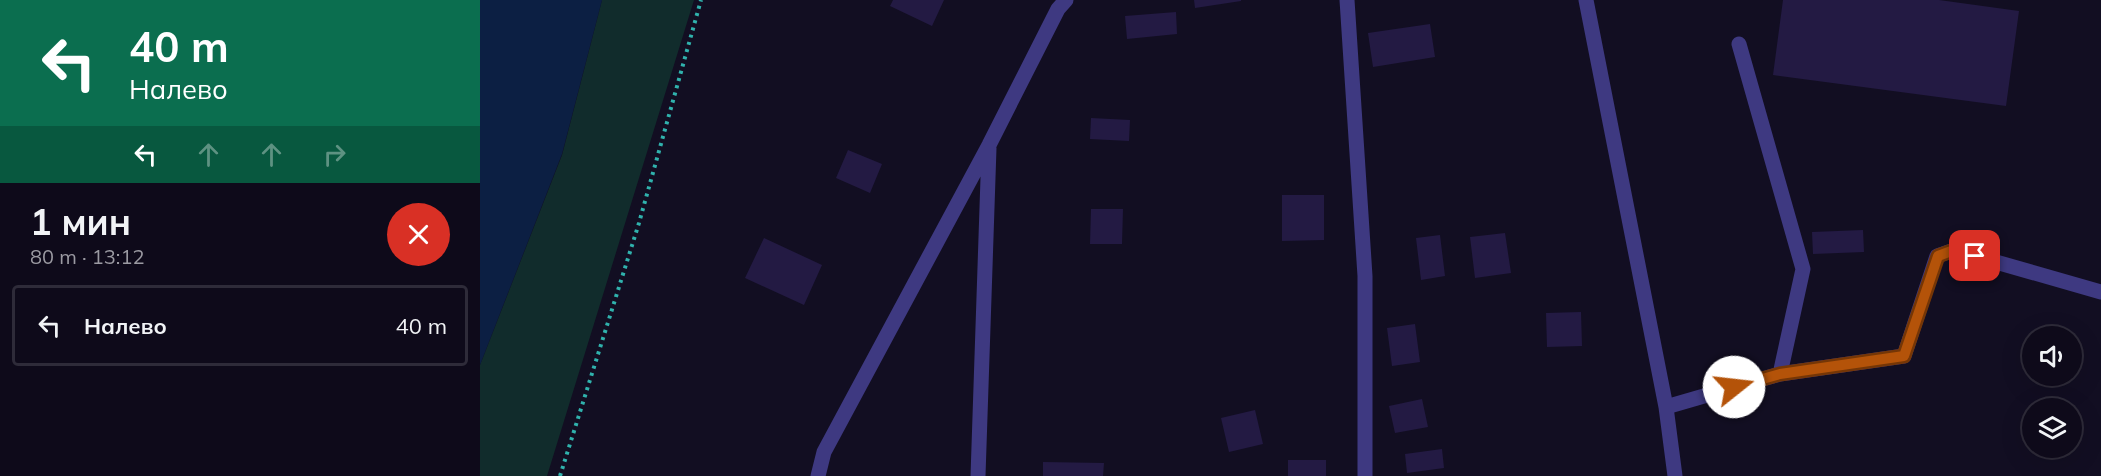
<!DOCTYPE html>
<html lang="ru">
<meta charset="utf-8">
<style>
:root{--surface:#0e0a1a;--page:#1c1827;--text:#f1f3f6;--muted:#9b9aa2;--line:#2e2b39}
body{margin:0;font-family:Mulish,sans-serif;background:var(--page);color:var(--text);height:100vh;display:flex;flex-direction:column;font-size:22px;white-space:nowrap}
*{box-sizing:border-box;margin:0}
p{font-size:20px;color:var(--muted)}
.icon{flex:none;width:33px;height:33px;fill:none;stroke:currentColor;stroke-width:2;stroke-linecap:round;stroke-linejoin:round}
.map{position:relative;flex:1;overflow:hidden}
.drawer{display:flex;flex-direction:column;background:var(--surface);width:480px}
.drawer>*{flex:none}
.banner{background:#0b6e4f;color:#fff;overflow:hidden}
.tools{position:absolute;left:1542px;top:326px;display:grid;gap:12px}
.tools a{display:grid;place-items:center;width:60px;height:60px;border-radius:50%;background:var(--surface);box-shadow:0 6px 24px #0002,0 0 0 2px var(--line);font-size:30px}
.pin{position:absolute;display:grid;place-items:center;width:51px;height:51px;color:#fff;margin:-26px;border-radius:12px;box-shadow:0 3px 9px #0006}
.me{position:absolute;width:66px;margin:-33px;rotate:74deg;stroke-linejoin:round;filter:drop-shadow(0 0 4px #0008)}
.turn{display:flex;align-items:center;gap:21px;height:126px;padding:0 30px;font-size:27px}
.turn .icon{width:78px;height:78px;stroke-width:2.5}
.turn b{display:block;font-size:42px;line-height:51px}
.lanes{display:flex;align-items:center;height:57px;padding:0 30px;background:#0003;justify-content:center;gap:30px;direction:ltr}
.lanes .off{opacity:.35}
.round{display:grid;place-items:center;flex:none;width:63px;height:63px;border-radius:32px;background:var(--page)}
.overview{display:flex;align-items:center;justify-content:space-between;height:102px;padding:0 30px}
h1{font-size:36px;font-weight:700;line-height:45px}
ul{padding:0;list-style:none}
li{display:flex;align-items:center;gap:18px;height:81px;margin:0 12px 9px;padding:0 18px;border:3px solid var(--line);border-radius:6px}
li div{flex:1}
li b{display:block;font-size:22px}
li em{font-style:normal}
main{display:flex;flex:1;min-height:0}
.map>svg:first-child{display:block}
.green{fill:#112c2c}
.water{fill:#0c1f43}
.building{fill:#231a43}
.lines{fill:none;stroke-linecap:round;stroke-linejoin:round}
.path{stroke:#30b2ad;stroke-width:4;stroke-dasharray:3 4.5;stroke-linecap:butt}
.minor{stroke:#3e3981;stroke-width:15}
.route-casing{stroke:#753606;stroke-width:15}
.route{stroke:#b45309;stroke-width:10}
</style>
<main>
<section class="drawer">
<div class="banner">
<div class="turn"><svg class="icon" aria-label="left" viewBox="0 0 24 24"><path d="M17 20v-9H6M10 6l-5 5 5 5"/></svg><div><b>40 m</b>Налево</div></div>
<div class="lanes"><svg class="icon" aria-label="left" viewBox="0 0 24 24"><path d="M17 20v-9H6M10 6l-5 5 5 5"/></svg><svg class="icon off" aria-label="ahead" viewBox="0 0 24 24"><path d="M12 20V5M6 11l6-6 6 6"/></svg><svg class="icon off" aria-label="ahead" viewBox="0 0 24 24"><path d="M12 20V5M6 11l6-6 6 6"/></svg><svg class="icon off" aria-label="right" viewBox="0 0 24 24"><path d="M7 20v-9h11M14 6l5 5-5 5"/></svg></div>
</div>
<div class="overview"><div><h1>1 мин</h1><p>80 m · 13:12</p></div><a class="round" style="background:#d93025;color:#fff"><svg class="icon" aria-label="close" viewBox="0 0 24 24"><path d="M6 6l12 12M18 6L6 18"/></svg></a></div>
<ul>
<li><svg class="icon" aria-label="left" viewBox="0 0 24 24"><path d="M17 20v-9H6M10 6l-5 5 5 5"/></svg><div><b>Налево</b></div><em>40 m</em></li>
</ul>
</section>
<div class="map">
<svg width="1621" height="476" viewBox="0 0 1621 476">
<rect width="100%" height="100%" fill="#120e22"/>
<path class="green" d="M122,0H214L67,476H0V365L82,155Z"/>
<path class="water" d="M0,0H122L82,154L0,365Z"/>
<path class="building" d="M413,0H464L452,26L410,6Z
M714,0H761V1L715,8Z
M1303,0H1459L1539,11L1526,106L1293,75Z
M696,12L697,34L647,39L645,16Z
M950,24L955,57L893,67L888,33Z
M611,118L650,120L649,141L610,139Z
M368,150L402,164L390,193L356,178Z
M802,195H844V240L802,241Z
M611,209H643L642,244H610Z
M1383,230L1384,252L1333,254L1332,232Z
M1025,233L1031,273L995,278L990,237Z
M960,235L965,276L941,280L936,238Z
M284,238L342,265L324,305L265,278Z
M1101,312L1102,346L1067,347L1066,313Z
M935,324L940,362L912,366L907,328Z
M942,399L948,427L915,433L909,406Z
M775,410L783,444L749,452L741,418Z
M962,449L964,468L927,473L925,454Z
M808,460H846V476H808Z
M563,462L624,463L623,476H563Z"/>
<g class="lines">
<path class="path" d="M80,476L159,223L221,0"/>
<path class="minor" d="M867,0L885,276V476
M1106,0L1186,407L1300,374L1424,356L1457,256L1474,250L1621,292
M1259,44L1323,269L1300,374
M1186,407L1195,476
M338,476L344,452L509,145L578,9L586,0
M498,476L509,148"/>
</g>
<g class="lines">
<g class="route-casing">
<path id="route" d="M1254,387L1300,374L1424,356L1458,256L1474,250L1495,256"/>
</g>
<use href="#route" class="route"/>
</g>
</svg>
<div class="tools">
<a><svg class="icon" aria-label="sound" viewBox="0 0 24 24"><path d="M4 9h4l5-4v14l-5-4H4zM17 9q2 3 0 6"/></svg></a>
<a><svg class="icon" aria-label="layers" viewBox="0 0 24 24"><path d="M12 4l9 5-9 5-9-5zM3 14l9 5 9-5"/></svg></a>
</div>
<div class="pin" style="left:1495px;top:256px;background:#d93025"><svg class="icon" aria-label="arrive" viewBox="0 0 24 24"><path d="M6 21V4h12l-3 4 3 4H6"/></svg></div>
<svg class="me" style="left:1254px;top:387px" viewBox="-20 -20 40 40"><circle r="19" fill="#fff"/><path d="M0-13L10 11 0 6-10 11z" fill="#b45309"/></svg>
</div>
</main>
